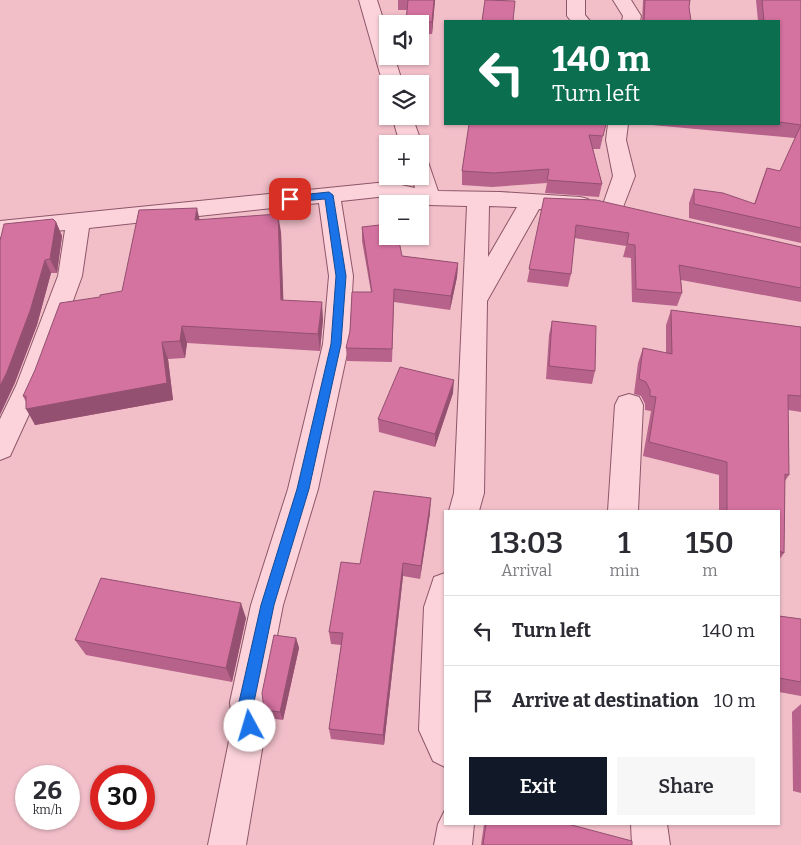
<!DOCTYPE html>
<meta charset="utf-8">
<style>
:root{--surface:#fff;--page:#f7f7f7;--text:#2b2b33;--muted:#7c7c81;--line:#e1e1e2;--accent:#111827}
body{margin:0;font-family:Bitter,serif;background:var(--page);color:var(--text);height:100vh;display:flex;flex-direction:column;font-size:19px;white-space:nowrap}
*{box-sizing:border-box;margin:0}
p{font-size:16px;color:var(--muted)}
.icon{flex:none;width:28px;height:28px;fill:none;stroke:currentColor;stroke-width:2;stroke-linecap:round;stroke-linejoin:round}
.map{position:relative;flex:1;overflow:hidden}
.drawer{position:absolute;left:444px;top:510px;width:336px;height:315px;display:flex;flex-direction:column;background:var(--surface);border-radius:0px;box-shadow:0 1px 4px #0004}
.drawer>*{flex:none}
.top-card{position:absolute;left:444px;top:20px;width:336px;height:105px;border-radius:0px;box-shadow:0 1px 4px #0004;background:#0b6e4f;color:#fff;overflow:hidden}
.buttons{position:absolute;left:379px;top:15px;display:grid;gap:10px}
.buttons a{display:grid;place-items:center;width:50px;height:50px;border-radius:0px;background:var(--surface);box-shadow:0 1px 4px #0004;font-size:25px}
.speed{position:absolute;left:15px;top:765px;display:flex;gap:10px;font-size:25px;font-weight:700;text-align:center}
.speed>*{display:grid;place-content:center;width:65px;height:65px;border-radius:50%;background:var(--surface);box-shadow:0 1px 4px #0004;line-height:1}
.speed small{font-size:12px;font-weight:400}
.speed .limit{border:8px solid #d22;background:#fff;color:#111}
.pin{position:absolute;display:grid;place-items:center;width:42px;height:42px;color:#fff;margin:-21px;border-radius:10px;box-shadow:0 2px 8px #0006}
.me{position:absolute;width:55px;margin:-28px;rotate:354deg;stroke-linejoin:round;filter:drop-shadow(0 0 4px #0008)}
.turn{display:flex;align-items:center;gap:18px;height:105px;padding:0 25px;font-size:22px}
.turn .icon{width:65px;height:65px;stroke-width:2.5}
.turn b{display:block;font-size:35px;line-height:42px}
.eta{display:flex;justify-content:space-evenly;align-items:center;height:85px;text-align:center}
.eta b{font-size:30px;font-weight:600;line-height:35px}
.action{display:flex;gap:10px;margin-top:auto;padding:10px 25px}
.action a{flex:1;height:58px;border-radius:0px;background:var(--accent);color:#fff;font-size:20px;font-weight:600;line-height:58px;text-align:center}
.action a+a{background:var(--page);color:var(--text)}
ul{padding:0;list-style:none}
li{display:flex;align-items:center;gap:15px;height:70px;padding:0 25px;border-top:1px solid var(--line)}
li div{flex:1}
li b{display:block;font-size:19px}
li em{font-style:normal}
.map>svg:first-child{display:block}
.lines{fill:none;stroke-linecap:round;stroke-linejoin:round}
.minor-casing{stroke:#8d5669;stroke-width:2}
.minor{fill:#fcd3db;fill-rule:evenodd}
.wall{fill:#b6628a}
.shaded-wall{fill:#945070}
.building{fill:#d472a0;stroke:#945070}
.route{fill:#1a73e8;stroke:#114b97}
</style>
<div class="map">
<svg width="801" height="845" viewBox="0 0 801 845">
<rect width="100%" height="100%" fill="#f2bfc9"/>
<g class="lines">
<g class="minor-casing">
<path id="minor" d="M359,0H377L388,34V56H394L403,84H388V89L383,84Z
M567,0H585V15L590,21H571L567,16Z
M613,0H631L641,16L640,21H622L623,16Z
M392,116H412L422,144L420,146V144H400Z
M608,124H628L626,140L635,176L620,215L612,217L604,215L601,210L613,176L606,140Z
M420,160L428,162L438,191L500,192L580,197L588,199L591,204L588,209L580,211L539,209L487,301L484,493L479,511H449L454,493L467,206L429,205L387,196L341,201L353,276L349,344L318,489L283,605L264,702L266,726L246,845H208L232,726L230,702L251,605L288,489L323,344L329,276L319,203L89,228L82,276L42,386L10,456L0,460V419L16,386L58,276L65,230L0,237V221L387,182L415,188L412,176H420ZM489,206L517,207L488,257Z
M629,394L639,397L643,405L638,511H608L615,405L619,397Z
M445,573V767L433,761L419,730L424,607L434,577Z
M445,810V824H474L472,845H434L438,824Z
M631,824H667L670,845H632Z"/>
</g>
<use href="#minor" class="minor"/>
</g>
<path class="wall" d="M398,0H435L432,34H420V24H406L407,10H398Z
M643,0H690L689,7L691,21H642Z
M756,0H801V243L689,218V203L694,189L754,204L762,181L767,168L780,171L795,138L641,124H779V21H758Z
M469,124L603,136L600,149H593L602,184L599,197L545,193L547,183L492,187L462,185V171Z
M544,198L801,247V302L681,280L682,293L677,306L632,302L631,258L623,257L626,246L574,238L571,274L568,287L527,282Z
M200,220L281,232L283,300L323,319L320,351L187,343L185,358L168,359L173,400L35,425L26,402L23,396L122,291Z
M56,222L62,236L57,273H51L37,325L14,385L0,241Z
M362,227L402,256L458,263L457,277L450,310L394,302L392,362L347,361L346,348L371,292L362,241Z
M671,310L801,327V412L788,410L789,475L785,481L784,553L779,560V511H719V475L643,456L651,411L645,410V404L641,396L634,394L638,363L643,348L666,353V325Z
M552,321L595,371L592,384L546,379L549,335Z
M453,393L435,447L379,432L378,419Z
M430,513L420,579L403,576L384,745L331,739L329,729L341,645L331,644L329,632L360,564Z
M779,616L801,619V696L779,692Z
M246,618L232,682L86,655L75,640Z
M296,638L299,648L283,720L267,718L264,710Z
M801,704V793L793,791L792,712Z
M484,824H568L632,845H481Z"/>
<path class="shaded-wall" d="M434,0H435L432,34V22Z
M197,208L201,226L195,220Z
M278,214L281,232L284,317L281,300Z
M56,222L62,236L57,273L50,259Z
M45,260L51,273L37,325L14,385L0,415V386Z
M458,263L457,277L450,310L451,296Z
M322,302L323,319L320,351L318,334Z
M182,326L187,343L185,358L180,341Z
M162,342L168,359L173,400L35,425L26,409Z
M454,380L453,393L435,447V434Z
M431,498L430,513L420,579L421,566Z
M403,563V576L384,745L383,735Z
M241,603L246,618L232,682L226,668Z
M296,638L299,648L283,720L280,712Z"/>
<path class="building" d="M408,0H434L432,22L406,21Z
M485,0L515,1L513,21H482Z
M645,0H690L689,7L691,21H644Z
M762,0H801V125L779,122V21H764Z
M469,124H606L603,136L589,135L602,184L547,180L549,169L494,173L462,171Z
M801,125V228L694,204V189L723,193L755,204L767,168L780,171Z
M544,198L596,200L801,247V288L679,265L682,293L636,289L635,245L627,244L629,233L576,225L571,274L529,269Z
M197,208L195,220L278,214L281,300L322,302L318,334L182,326L180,341L162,342L167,383L26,409V396H23L35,370L60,303L100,297V295L122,291L139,210Z
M53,219L56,222L50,259L45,260L30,311L7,372L0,386V241L4,224Z
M388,224V236H398L402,256L458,263L451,296L394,289L392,349L346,348L350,331L352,292H372L362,227Z
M671,310L801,327V396L788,395L789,475L785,474L784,553L779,551V511H727V462L649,442L656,397L650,396V390L646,382L639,379L643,348L672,354Z
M552,321L596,326L595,371L549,366Z
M400,367L454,380L435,434L378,419Z
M374,491L431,498L421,566L403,563L383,735L329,729L343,633L329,632L341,562L360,564Z
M101,578L241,603L226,668L75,640Z
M779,616L801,619V682L779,678Z
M274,635L296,638L280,712L264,710L262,693Z
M486,824H568L632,841V845H483Z"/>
<path class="route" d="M329,192L333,195L346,276L341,344L309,489L274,605L254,702L257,726L255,731L250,733L244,731L239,702L261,605L297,489L331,344L336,276L325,199L290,202L286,199L290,196Z"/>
</svg>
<div class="buttons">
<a><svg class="icon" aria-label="sound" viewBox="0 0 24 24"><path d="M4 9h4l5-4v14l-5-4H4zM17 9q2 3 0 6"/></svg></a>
<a><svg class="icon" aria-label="layers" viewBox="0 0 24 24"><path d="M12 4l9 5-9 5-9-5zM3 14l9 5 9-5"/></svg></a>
<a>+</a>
<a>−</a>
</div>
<div class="speed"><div>26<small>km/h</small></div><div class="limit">30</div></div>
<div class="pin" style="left:290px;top:199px;background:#d93025"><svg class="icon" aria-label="arrive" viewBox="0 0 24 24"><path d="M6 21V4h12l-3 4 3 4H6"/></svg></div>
<svg class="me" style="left:250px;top:726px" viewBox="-20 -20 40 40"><circle r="19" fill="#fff"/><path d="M0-13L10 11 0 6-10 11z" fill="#1a73e8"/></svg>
<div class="top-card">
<div class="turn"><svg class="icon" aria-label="left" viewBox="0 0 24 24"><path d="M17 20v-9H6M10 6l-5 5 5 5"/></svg><div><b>140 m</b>Turn left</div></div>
</div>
<section class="drawer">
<div class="eta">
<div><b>13:03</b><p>Arrival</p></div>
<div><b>1</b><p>min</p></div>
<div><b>150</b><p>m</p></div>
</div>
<ul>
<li><svg class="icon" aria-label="left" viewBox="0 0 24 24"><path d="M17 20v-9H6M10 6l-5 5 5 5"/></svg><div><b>Turn left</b></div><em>140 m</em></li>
<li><svg class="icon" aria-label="arrive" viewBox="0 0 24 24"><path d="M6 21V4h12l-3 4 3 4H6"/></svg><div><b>Arrive at destination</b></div><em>10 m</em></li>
</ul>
<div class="action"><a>Exit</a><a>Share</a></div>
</section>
</div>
